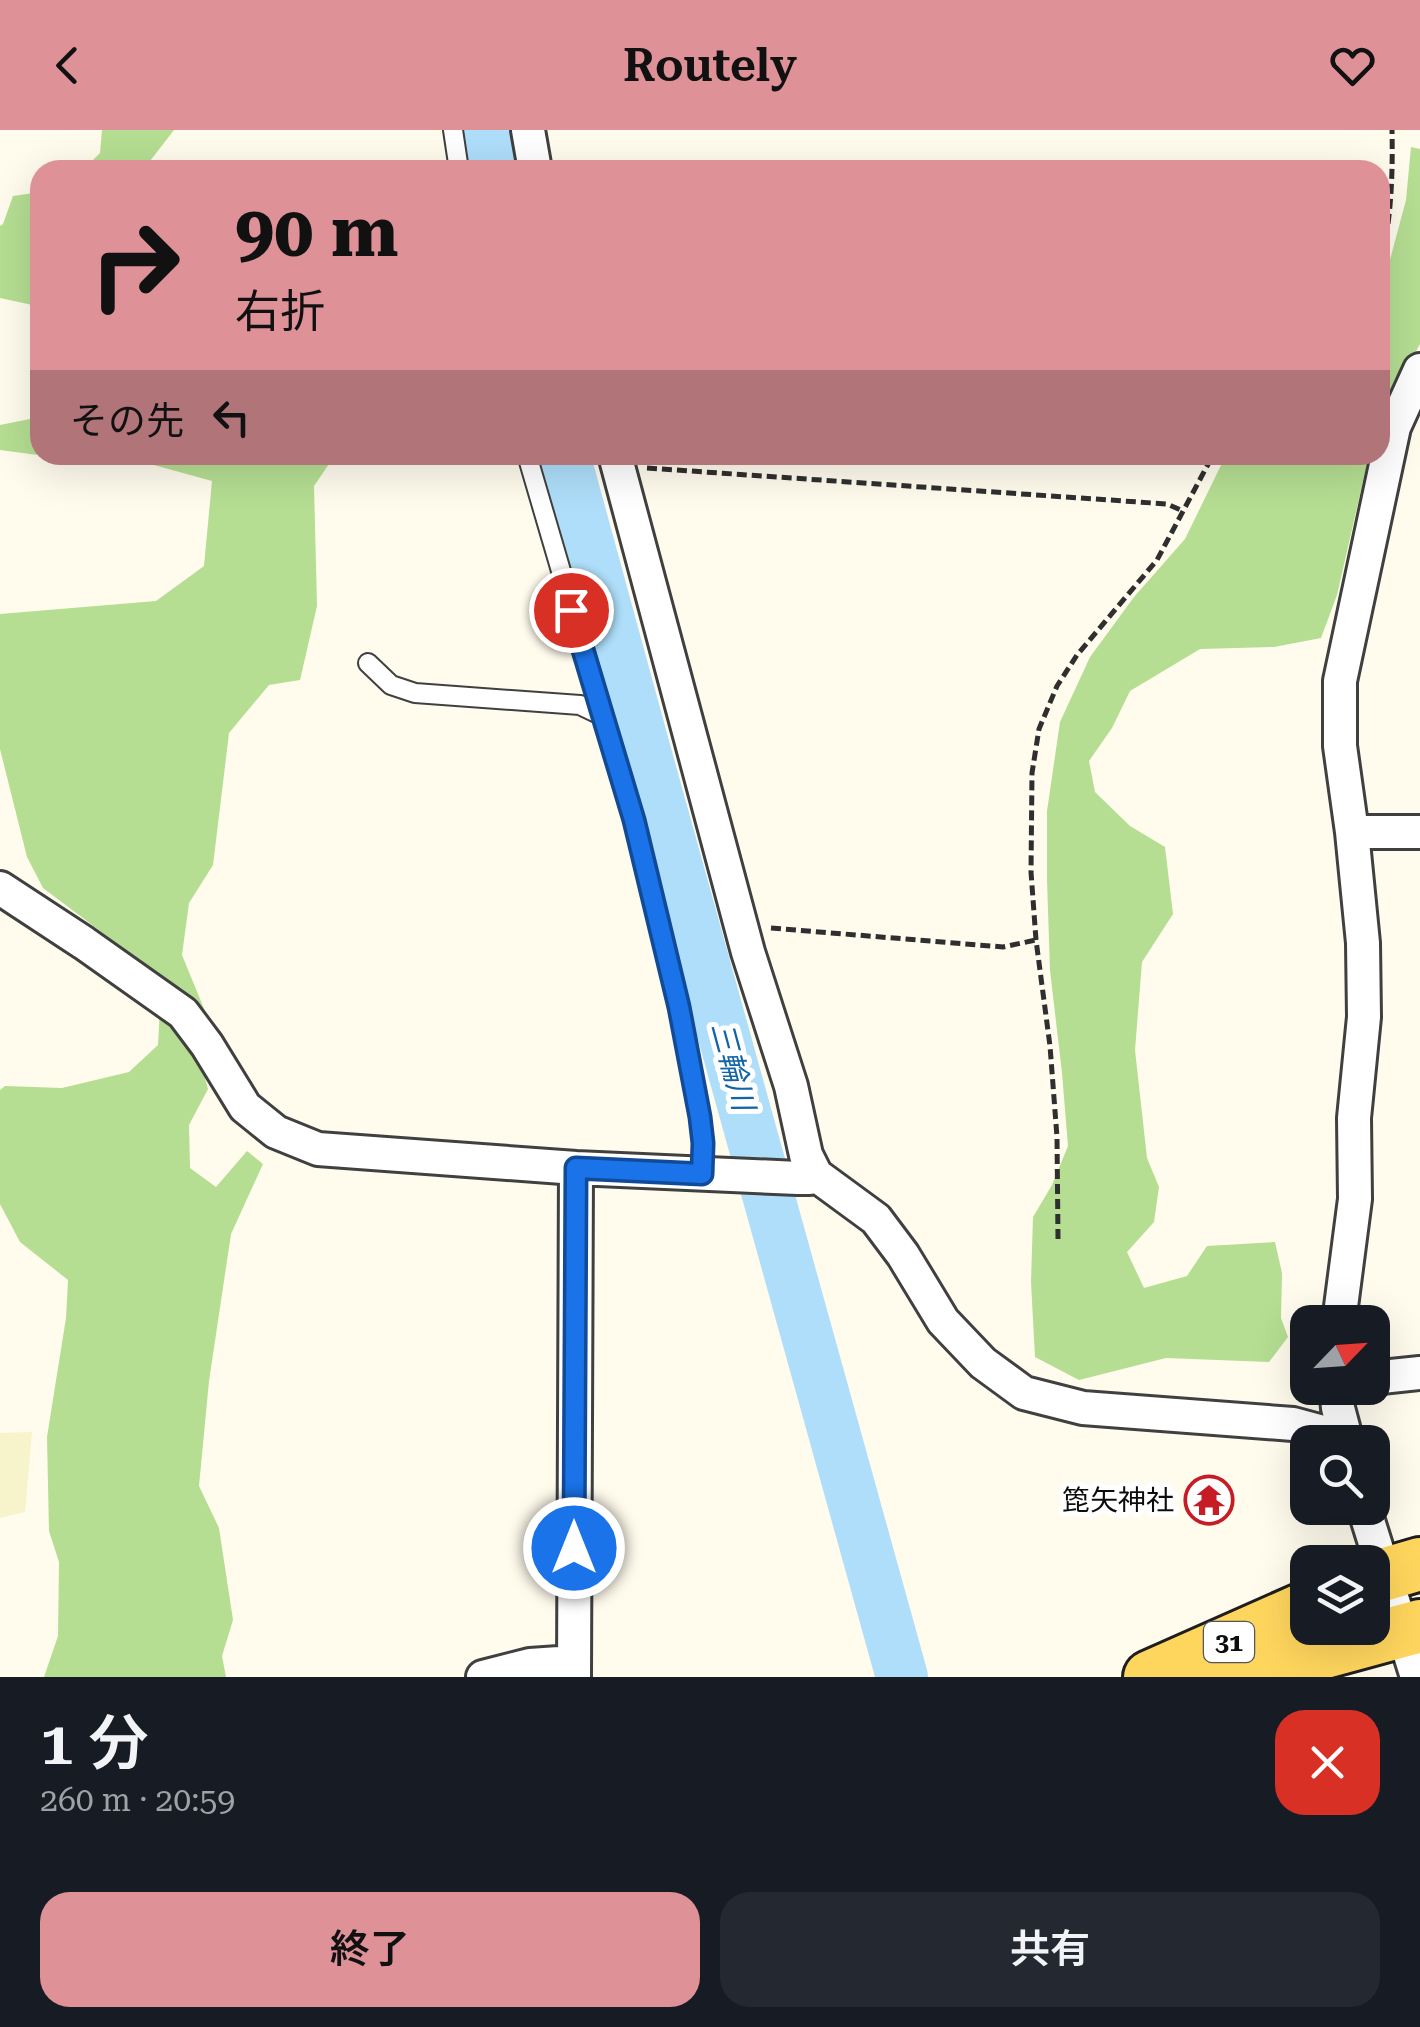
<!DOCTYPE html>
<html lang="ja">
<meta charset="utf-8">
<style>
:root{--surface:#171b24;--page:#242831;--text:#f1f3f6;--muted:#9ea1a6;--accent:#de9298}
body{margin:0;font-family:"Roboto Serif","Noto Sans JP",serif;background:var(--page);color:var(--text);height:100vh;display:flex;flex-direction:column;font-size:38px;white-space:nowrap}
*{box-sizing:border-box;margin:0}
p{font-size:32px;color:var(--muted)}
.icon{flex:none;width:55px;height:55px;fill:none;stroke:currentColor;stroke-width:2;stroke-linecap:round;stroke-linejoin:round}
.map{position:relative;height:1547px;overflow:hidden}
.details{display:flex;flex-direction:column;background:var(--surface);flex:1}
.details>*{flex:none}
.top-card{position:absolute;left:30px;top:30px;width:1360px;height:305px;border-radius:30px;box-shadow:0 10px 40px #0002;background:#de9298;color:#111;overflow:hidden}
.needle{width:65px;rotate:65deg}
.tools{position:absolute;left:1290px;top:1175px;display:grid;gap:20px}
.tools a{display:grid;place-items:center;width:100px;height:100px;border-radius:20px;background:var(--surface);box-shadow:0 10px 40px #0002;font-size:50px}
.pin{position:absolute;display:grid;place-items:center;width:85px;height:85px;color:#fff;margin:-42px;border:5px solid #fff;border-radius:50%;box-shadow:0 2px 10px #0007}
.me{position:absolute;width:110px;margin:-55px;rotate:0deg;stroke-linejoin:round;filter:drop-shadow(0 0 8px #0008)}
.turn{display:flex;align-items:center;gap:35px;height:210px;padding:0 40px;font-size:45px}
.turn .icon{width:130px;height:130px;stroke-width:2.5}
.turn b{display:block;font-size:70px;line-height:85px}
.then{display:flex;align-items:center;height:95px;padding:0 40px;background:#0003;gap:20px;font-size:38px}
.round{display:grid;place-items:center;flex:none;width:105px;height:105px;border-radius:30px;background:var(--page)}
.headline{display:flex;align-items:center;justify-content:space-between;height:170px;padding:0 40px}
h1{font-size:60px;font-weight:600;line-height:75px}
.primary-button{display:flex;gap:20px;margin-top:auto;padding:20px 40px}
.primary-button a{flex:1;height:115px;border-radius:30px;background:var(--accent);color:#111;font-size:40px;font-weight:600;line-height:115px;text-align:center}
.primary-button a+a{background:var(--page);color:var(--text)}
header{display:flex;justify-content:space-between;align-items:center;height:130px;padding:0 40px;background:var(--accent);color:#111;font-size:45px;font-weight:600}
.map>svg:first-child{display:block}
.farmland{fill:#f7f3cb}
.forest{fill:#b5de92}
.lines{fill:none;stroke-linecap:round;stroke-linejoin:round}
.river{stroke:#aedefa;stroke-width:52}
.service-casing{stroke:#404040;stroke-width:22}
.minor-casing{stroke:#404040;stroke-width:38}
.primary-casing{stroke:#1e1e1e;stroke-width:58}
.path{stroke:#2f2f2f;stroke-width:5;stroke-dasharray:10 5;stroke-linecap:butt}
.service{stroke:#fff;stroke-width:18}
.minor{stroke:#fff;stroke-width:32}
.primary{stroke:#ffd65d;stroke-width:52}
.route-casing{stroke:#114b97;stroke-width:25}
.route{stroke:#1a73e8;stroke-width:18}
.labels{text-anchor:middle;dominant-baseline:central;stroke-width:10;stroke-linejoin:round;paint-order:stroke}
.shield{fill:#fff;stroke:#565656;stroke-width:2.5}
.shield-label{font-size:25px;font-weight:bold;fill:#0d0d0d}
.poi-label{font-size:28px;fill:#0d0d0d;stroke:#fff;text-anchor:end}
.water-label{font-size:30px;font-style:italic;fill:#0f65a7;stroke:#fff}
</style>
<header><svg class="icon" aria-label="back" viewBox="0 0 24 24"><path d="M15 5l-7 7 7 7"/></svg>Routely<svg class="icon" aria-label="heart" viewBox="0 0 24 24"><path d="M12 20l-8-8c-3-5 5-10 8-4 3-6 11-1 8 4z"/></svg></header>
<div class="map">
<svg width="1420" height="1547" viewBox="0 0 1420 1547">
<rect width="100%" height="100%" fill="#fffbed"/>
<path class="farmland" d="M32,1302L25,1382L0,1388V1303Z"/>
<path class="forest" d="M102,0H174L143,40H83L100,23Z
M1411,17L1420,19V214L1409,234L1380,299V167L1406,70Z
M40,62V185L37,176L0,168V96L3,94L13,66Z
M40,287V325H335L314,356L317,476L300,550L269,555L229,603L213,735L189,773L182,825L207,886L199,927L208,959L189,995L190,1038L216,1057L247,1021L263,1034L231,1104L209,1251L199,1356L219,1398L233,1490L222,1526L226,1547H44L58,1506L59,1432L49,1401L47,1307L66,1188L68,1150L20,1112L0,1074V960L5,956L62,958L129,942L158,915L161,857L140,831L43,758L27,727L0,619V484L156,471L204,436L212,351L132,329L76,330L0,320V295Z
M1226,325H1369L1337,465L1321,508L1274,517L1200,519L1130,561L1112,598L1089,631L1095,662L1130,696L1165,717L1173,784L1142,832L1135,920L1147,1028L1159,1057L1154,1092L1127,1122L1144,1158L1187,1146L1207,1116L1275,1112L1282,1143L1281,1188L1288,1207L1269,1232L1166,1228L1079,1250L1035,1227L1031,1152L1033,1087L1052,1055L1068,1016L1062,943L1050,840L1047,750V681L1060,592L1090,527L1134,467L1185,409Z"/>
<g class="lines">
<path class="river" d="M485,0L490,40
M564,325L649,636L902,1547"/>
<g class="service-casing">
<path id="service" d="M453,0L459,40
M527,325L634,690L679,877L700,987L703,1013L702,1044
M368,533L391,555L415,563L580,575L601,585"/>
</g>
<g class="minor-casing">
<path id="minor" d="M528,0L535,40
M615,325L748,822L791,956L806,1025L816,1045L876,1089L903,1125L943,1191L983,1233L1024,1263L1083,1278L1293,1294L1330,1304H1344
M1352,702H1420
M0,758L84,813L183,883L207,915L245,977L276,1002L318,1019L576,1038L798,1048H810L816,1045
M1339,1192L1355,1069L1354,988L1364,887L1363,813L1352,702L1340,616V551L1394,297L1420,240
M1372,1248L1420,1243
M1336,1258L1338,1278L1347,1312
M1364,1378L1417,1547
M483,1547L530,1535L574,1532
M574,1547L576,1038"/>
</g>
<g class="primary-casing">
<path id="primary" d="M1372,1448L1420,1434
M1150,1547L1308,1477
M1233,1547L1420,1496"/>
</g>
<path class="path" d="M1380,138C1391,92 1393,47 1392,0
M647,338L1167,374L1183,381
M771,798L1003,817L1036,810
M1058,1109L1057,1007L1050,916L1036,810L1031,742L1032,643L1039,599L1057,556L1077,525L1157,430L1213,325"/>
<use href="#service" class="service"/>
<use href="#minor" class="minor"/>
<use href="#primary" class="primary"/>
</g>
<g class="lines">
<g class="route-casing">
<path id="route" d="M571,480L634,690L679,877L700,987L703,1013L702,1044L576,1038L574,1418"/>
</g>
<use href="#route" class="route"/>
</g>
<defs>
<g id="temple-ring" transform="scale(2.5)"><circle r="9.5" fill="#fff" stroke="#c61c26" stroke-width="1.5"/><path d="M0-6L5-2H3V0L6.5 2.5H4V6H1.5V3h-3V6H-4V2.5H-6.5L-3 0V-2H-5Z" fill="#c61c26"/></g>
</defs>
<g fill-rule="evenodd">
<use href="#temple-ring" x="1209" y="1370"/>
</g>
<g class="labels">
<rect class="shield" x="1204" y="1492" width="50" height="40" rx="8"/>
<g class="shield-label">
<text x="1229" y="1512">31</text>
</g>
<g class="poi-label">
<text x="1174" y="1370">箆矢神社</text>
</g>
<g class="water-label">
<text transform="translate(733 936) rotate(75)">三輪川</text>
</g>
</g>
</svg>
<div class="tools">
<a><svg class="needle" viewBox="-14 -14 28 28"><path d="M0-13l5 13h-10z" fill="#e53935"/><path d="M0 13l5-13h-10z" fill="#9ea1a6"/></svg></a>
<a><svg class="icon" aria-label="search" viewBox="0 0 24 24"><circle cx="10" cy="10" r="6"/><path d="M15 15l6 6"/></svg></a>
<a><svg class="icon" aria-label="layers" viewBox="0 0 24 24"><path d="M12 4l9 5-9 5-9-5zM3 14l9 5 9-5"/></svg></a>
</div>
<div class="pin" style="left:571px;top:480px;background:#d93025"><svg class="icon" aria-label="arrive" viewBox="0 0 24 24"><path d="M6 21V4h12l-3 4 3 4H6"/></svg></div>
<svg class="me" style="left:574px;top:1418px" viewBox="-20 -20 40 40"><circle r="17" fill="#1a73e8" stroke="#fff" stroke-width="3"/><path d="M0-11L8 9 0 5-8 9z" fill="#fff"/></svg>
<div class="top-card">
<div class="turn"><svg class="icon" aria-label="right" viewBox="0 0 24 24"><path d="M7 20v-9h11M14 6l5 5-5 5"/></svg><div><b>90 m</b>右折</div></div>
<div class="then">その先<svg class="icon" aria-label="left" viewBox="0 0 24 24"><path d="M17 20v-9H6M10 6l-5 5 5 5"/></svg></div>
</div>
</div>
<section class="details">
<div class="headline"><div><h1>1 分</h1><p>260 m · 20:59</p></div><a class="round" style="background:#d93025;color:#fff"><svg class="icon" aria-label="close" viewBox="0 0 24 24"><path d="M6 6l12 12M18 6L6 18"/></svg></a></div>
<div class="primary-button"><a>終了</a><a>共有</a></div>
</section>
